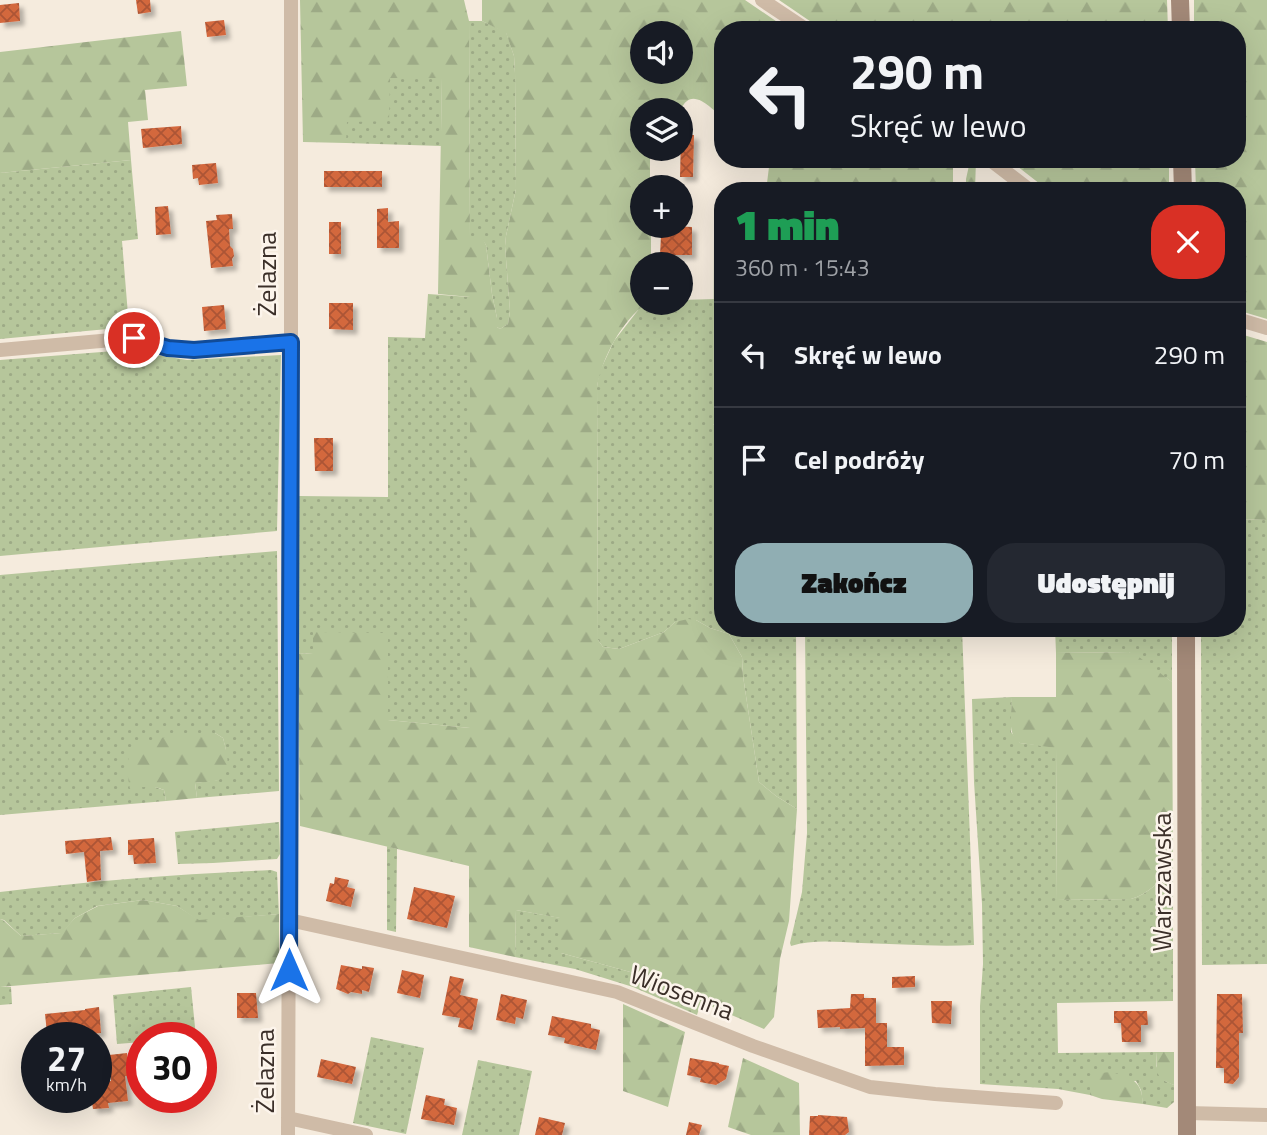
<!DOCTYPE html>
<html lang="pl">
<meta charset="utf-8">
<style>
:root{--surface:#171b24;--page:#242831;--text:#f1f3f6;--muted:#9ea1a6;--line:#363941;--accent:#90aeb3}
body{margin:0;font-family:"Titillium Web",sans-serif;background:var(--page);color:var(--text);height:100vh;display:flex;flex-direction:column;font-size:26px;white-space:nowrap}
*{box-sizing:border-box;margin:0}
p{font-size:23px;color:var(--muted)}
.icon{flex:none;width:38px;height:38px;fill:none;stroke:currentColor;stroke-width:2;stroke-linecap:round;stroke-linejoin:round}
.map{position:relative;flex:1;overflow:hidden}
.panel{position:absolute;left:714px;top:182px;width:532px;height:455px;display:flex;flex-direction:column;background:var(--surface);border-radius:28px;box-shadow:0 7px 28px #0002}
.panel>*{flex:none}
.hud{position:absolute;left:714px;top:21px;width:532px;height:147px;border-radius:28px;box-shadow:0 7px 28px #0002;background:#171b24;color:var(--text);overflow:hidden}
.fabs{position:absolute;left:630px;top:21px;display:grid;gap:14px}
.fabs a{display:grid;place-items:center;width:63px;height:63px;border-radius:50%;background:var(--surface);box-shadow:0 7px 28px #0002;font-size:35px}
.speed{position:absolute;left:21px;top:1022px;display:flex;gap:14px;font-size:35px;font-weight:700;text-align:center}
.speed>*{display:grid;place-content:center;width:91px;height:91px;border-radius:50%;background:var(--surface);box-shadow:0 7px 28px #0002;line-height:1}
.speed small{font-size:18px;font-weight:400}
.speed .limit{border:10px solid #d22;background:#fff;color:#111}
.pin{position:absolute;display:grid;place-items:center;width:60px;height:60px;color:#fff;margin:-30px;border:4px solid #fff;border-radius:50%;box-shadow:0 2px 7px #0007}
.me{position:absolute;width:77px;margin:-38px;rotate:0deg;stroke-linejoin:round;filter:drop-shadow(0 0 5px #0008)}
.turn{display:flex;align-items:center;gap:24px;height:147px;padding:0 21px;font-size:32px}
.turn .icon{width:91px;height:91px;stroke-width:2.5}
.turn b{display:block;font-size:49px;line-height:60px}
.round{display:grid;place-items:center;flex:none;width:74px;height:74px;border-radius:28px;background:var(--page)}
.head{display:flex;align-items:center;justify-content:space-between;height:119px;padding:0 21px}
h1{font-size:42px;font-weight:800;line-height:52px;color:#1e9e55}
.button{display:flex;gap:14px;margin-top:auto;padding:14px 21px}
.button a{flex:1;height:80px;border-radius:28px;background:var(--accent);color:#111;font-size:28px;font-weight:800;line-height:80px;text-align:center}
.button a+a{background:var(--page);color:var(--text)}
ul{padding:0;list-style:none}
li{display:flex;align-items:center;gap:21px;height:105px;padding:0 21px;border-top:2px solid var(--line)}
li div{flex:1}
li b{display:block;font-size:26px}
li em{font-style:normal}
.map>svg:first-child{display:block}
.grass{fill:url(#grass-dots)}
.forest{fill:url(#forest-firs);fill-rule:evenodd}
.building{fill:url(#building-cross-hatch);filter:url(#shadow)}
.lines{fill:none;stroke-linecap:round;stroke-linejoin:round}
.street{stroke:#cfbba7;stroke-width:14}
.secondary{stroke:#a38978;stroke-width:18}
.route-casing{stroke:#114b97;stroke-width:18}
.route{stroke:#1a73e8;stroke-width:12}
.labels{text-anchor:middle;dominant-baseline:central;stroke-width:5;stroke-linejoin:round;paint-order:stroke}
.street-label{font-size:26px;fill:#3b2f29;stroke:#fcf4eb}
</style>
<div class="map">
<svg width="1267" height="1135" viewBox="0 0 1267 1135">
<defs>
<pattern id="grass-dots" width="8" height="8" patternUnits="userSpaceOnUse" patternTransform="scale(1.75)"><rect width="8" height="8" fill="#b6c69b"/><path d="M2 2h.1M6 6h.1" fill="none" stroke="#9daa86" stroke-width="1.8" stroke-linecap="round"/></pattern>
<pattern id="forest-firs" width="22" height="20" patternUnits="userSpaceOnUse" patternTransform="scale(1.75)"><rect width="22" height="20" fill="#b6c69b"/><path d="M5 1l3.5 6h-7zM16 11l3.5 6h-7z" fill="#9daa86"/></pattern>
<pattern id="building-cross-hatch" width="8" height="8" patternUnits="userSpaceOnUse" patternTransform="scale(1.75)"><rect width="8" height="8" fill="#d3673e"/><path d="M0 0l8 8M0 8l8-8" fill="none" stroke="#ac5534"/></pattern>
<filter id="shadow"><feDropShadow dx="4.5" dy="4.5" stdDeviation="2" flood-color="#0004"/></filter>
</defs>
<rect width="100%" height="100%" fill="#f5ebdd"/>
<path class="grass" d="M469,21H482L506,32L514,56L515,73L516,189L506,236L505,246L510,311L508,324L500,329L497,327V318L492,294L486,245L482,239H470Z
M390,78H442L441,146L346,143V122Z
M131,160L138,239L122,241L129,327L0,339V173Z
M428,294L470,297V728L388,720L313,633V653L298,654L299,496L388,497V337L425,338Z
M714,299L713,424L723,432V628H796L797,809L776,796L759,782L743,676L742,657L729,634L710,628L696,620L675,622L664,632L619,649L603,647L598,640L597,387L599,373L614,341L639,309L647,303H681V300Z
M127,350L187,360L281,355L277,531L0,556V360Z
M1237,519L1267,520V964L1202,965L1201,628H1237Z
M277,551L279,791L197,798L195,783L218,780L226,750L223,738L215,733L152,786L164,790L166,801L0,815V575Z
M805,628H962L974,945C936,947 898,944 861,943C837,942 813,939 791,946L790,943L802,892L807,833Z
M1055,628H1172V682L1129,652L1056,653Z
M1012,697L1011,732L1020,743L1056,747L1057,900L1131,899C1149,894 1161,880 1173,866V1001L1057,1003L1058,1053L1157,1052L1156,1066L1165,1081L1174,1085V1102L1167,1108L1143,1104L1141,1090L1136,1081L1090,1083V1095L1058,1089L980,1084V1006L983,964L982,904L974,782L972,699Z
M279,822L280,854L277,859L213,863L178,864L175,832Z
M387,846L397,849L396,932L387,930Z
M271,870L277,872L279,914L199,921L177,906L143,900L97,906L75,918L62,933L21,936L4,920L0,919V892C90,881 180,874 271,870Z
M516,910L561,918V953L634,973L701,1002L697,1015L633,987L575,969L515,957Z
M0,987H11L12,1004L0,1005Z
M191,987L196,1037L142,1038V1042L117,1044L113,995Z
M371,1037L424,1048L406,1134L353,1123Z
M478,1060L532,1071L519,1135H462Z"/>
<path class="forest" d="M300,0H464L469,21L470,238L483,239L486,245L492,294L497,318V327L500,329L508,324L510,311L505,246L506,236L516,189L515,73L514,56L506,33L482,21V0H745L789,30H723V118C715,112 698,92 687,101C684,103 682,107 680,110H642V149H650V187H642V226H651V264H642V303H647C622,320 602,358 597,387L598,640L603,647L619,649L664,632L675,622L688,619L696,620L710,628L729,634L742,657L743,676L759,782L776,796L797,809L789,921L780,959L774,1017L764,1029L634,973L561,953L560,918L516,910L515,957L469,947V866L300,826L298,654L313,653V632L388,633V720L470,728V297L438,294L442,78H390L389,121L347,122L346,143L303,142ZM642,33H681V72H642Z
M779,0H1167L1168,30H823Z
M1194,0H1267V319L1237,310V191H1196L1195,159H1237V30H1194Z
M181,31L187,86L145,90L148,120L128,122L131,160L0,173V52Z
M770,159H953V191H766Z
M972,159H976L975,191H966V179L970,161Z
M1008,159H1169V191H1049Z
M723,234V432L713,424L714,235Z
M1237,333L1267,342V520L1237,519Z
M1129,652L1135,654L1172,682L1173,866C1161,880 1149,894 1131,899L1057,900L1056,748L1020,743C1006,735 1012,712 1012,697H1056V653Z
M215,733L223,738C226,749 234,775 218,780C212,782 203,782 195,783L197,798L166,801L164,790C153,785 142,787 130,789C128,778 125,765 130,755C142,733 193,735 215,733Z
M143,900L177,906L199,920L279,914V963L0,987V919L3,920L21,936L61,933L75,918L98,906Z
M623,1004L685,1032L668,1107L623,1091Z
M1157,1052H1174V1085C1154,1078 1156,1071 1157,1052Z
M743,1058L799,1083L800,1135H751L728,1127Z
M1110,1072C1131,1077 1142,1080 1143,1104L1102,1099L1090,1095V1083L1093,1076L1101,1073Z"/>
<path class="building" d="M136,0H150L151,12L138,14Z
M19,3L20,21L0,23V5Z
M224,20L226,35L207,37L205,22Z
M181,126L182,144L143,148L141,129Z
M681,135H694L693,177H680Z
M216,163L218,183L199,185L198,178L193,179L192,165Z
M324,171H382V187H324Z
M168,206L171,234L156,235L155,207Z
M388,208V222L399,221V248H377V209Z
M232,214L233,229H229L230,246L233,249L234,256L232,259L233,266L211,268L206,221L217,220L216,215Z
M329,222H341V254H329Z
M671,226L692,227V255H660L661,236H671Z
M329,303H353V330L329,329Z
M224,305L226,329L204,331L202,307Z
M314,438H333V471H315Z
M111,837L113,850L100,851L101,880L87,882L84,852L66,854L65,841Z
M154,838L156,863L134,864L133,855H128V840Z
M335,877L349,880L347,887L355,889L351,907L326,901L330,883L334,884Z
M414,887L455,896L447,928L407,919Z
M341,965L362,969V966L374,968L369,992L362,990V994L351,992L348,994L336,989Z
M402,970L424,975L420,998L397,993Z
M450,976L464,979L460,995L478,999L472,1030L458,1027L460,1018L442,1015Z
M915,976V987L892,988V977Z
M237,993H256L258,1018H237Z
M501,994L527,1000L523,1019L516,1017L515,1024L496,1020Z
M851,994H864V998H876V1023H887V1047H904V1065L865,1066V1028L840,1029V1027L818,1028L817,1010L850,1008Z
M1217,994H1242L1243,1033H1239V1077L1233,1084L1224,1083V1068H1216Z
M931,1001H952L951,1024L932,1023Z
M99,1007L101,1033L79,1035L78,1030L47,1033L45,1014L85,1010V1009Z
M1114,1011H1147L1148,1025H1141V1042H1122L1121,1023H1114Z
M552,1016L591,1024V1028L600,1030L596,1050L564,1043L565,1038L548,1035Z
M127,1053L129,1076H125L128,1101L108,1103L109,1108L93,1109L91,1097H96V1085L102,1084V1082L111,1081L109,1055Z
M690,1058L719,1063V1064L729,1066L726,1079L716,1085L700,1082L701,1078L687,1075Z
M321,1059L356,1067L352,1084L317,1077Z
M426,1095L445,1099L444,1105L457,1108L454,1125L421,1119Z
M818,1115L847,1117L849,1132L845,1135H809L810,1116H818Z
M539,1117L565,1123L562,1135H535Z
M689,1122L702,1125L699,1135H686Z"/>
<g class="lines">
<path class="street" d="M762,0L807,30
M989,159L1031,191
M1237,319L1267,328
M0,350L134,338L168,348L194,350L291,342
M289,920L617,992L753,1046L870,1087L935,1094L1056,1103
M1187,1113L1267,1115
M288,1118L366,1135
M288,1135L291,342V0"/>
<path class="secondary" d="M1180,0L1181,30
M1182,159L1183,191
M1186,628L1187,1135"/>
</g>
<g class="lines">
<g class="route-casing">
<path id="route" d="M134,338L168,348L194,350L291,342L289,970"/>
</g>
<use href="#route" class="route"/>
</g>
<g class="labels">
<g class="street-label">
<text transform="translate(266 274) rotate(-90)">Żelazna</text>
<text transform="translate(1161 882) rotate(-90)">Warszawska</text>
<text transform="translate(682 992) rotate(21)">Wiosenna</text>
<text transform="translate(264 1071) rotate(-90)">Żelazna</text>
</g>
</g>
</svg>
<div class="fabs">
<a><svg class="icon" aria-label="sound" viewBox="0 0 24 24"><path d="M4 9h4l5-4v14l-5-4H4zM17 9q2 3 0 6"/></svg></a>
<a><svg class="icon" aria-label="layers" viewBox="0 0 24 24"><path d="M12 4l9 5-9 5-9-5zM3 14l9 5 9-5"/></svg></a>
<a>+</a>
<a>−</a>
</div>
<div class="speed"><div>27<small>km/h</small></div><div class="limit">30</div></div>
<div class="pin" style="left:134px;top:338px;background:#d93025"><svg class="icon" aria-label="arrive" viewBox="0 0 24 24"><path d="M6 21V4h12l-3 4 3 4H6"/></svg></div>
<svg class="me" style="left:289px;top:970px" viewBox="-20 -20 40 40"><path d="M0-17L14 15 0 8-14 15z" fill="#1a73e8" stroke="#fff" stroke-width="4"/></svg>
<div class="hud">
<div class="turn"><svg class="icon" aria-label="left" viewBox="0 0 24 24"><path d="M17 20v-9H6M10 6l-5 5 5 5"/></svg><div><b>290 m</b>Skręć w lewo</div></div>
</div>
<section class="panel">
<div class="head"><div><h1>1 min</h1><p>360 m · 15:43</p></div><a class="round" style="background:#d93025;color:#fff"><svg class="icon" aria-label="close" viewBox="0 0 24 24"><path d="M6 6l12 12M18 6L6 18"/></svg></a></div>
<ul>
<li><svg class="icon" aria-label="left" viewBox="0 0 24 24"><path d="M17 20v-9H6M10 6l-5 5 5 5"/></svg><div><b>Skręć w lewo</b></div><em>290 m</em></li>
<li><svg class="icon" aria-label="arrive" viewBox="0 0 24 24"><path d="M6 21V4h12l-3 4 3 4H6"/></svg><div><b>Cel podróży</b></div><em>70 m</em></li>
</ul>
<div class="button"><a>Zakończ</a><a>Udostępnij</a></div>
</section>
</div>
